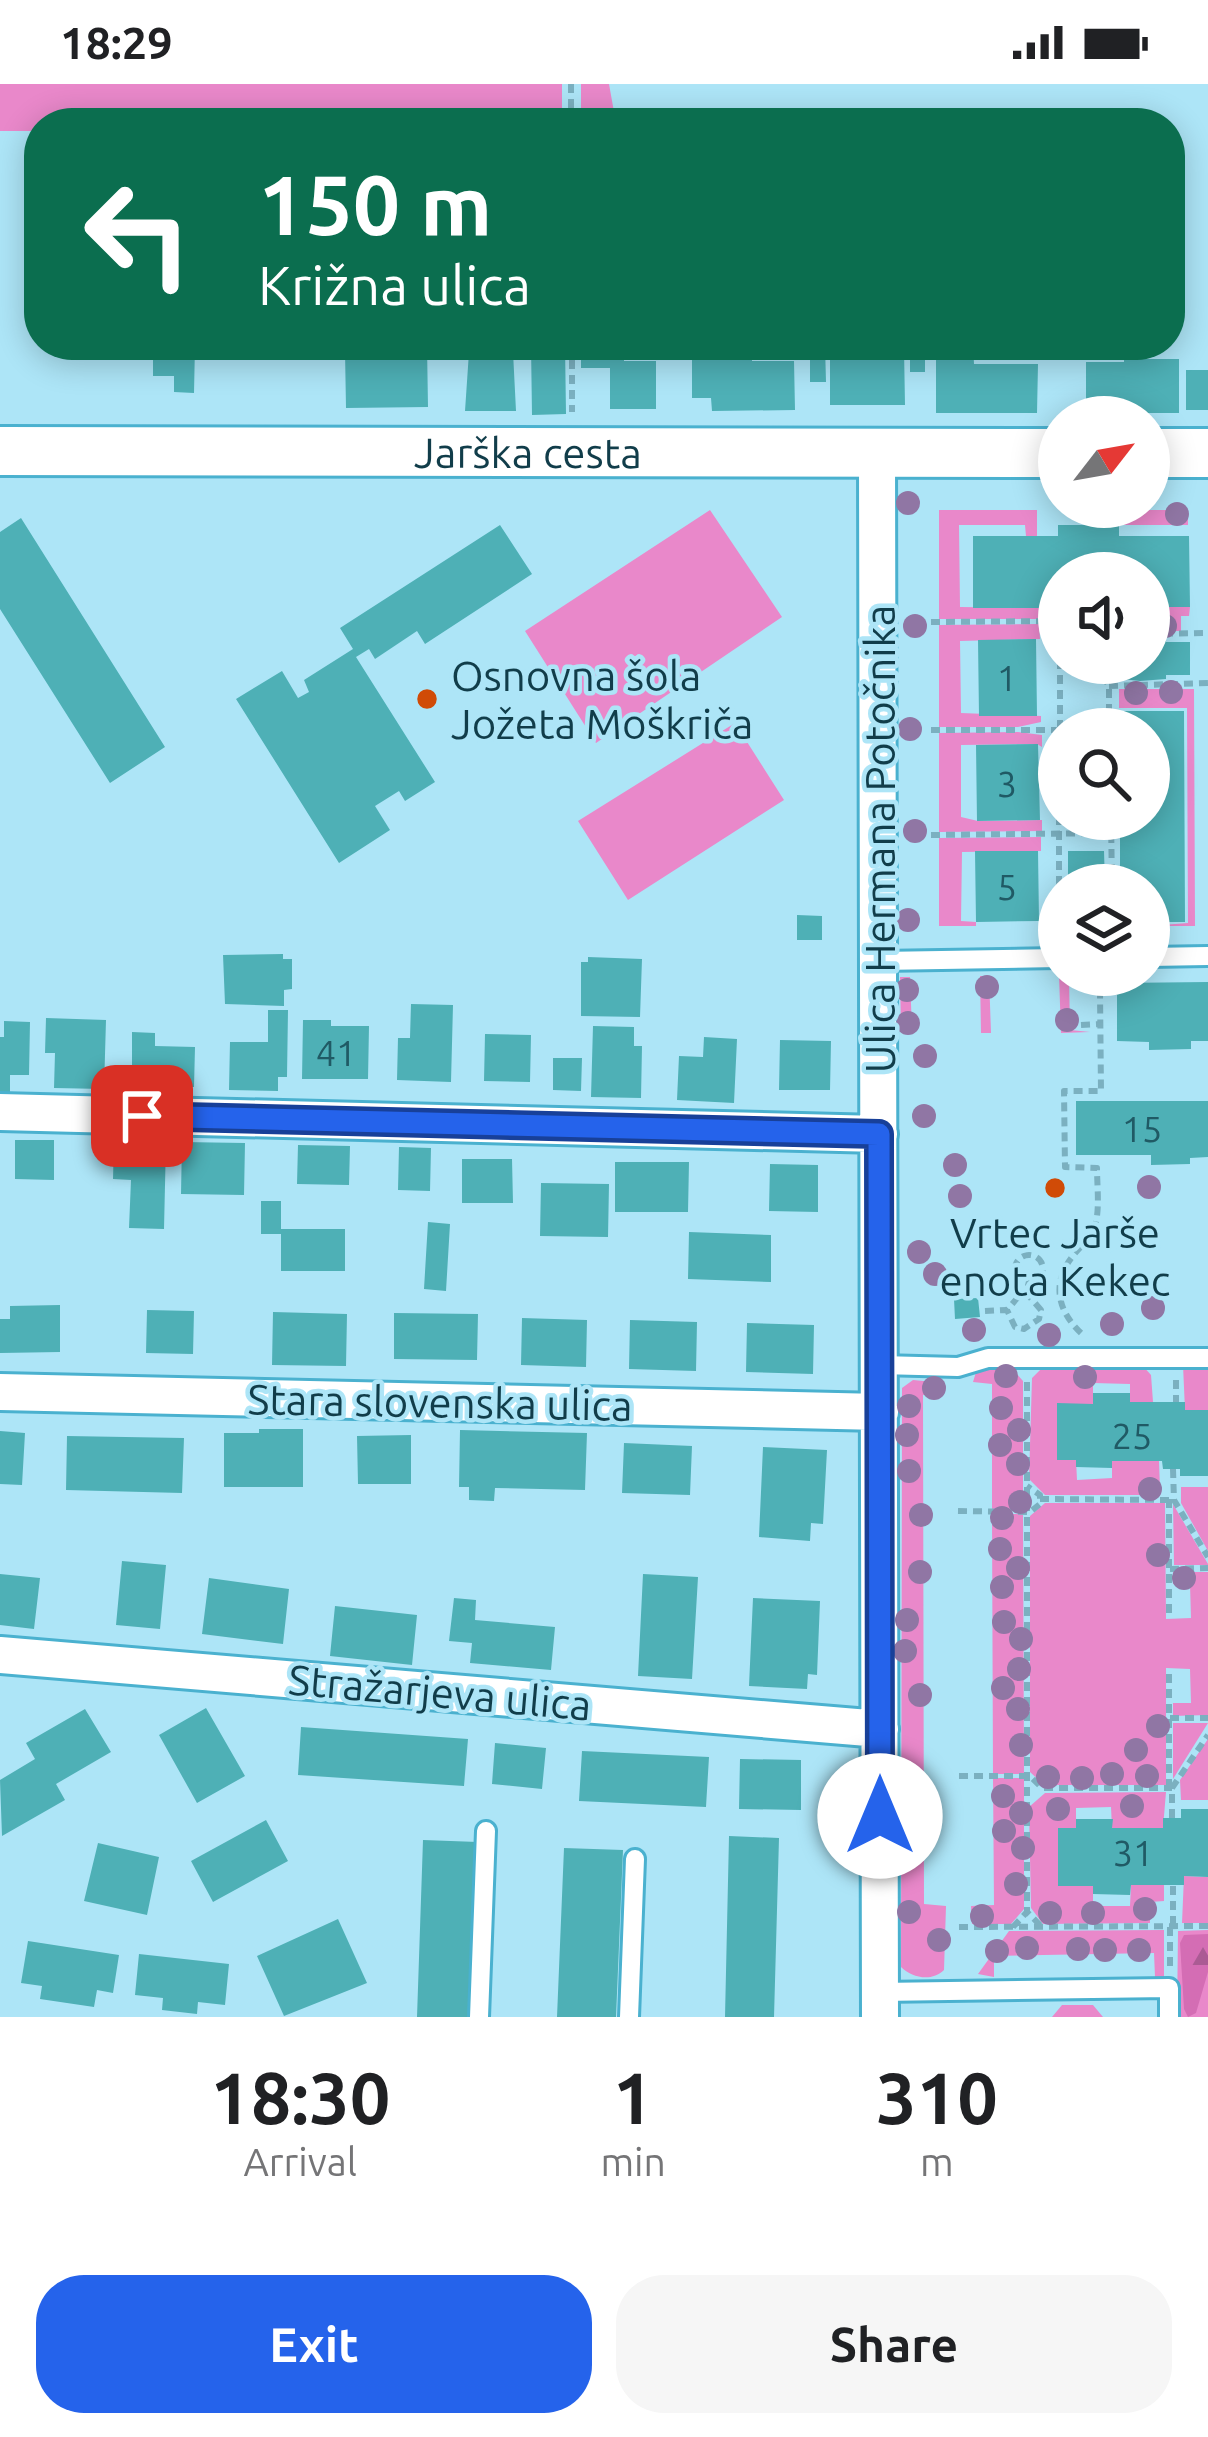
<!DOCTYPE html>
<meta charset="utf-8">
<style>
:root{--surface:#fff;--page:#f6f6f6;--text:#202124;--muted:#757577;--accent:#2563eb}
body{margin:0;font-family:Ubuntu,sans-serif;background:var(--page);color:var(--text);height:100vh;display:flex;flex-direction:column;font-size:45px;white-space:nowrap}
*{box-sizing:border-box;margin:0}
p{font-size:39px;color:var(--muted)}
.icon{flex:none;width:66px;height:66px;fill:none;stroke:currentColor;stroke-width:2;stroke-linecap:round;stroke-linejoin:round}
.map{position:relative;height:1933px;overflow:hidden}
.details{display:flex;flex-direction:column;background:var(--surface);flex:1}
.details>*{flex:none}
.top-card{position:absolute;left:24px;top:24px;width:1161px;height:252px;border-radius:48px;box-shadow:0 6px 30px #0003;background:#0b6e4f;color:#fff;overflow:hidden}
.needle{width:78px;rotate:59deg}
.buttons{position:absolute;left:1038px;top:312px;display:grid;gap:24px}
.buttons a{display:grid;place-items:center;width:132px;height:132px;border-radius:50%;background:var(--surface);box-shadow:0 6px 30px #0003;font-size:60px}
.pin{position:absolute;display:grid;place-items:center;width:102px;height:102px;color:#fff;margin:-51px;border-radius:24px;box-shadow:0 6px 18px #0006}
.me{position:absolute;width:132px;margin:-66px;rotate:0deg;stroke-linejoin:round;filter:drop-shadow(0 0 9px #0008)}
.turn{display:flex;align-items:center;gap:42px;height:252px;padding:0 36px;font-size:54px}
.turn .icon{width:156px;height:156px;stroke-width:2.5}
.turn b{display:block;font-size:84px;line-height:102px}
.eta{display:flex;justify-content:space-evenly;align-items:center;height:204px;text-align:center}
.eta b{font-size:72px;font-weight:600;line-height:84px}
.action{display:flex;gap:24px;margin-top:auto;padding:24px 36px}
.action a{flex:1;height:138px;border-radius:48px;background:var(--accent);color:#fff;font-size:48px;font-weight:600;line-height:138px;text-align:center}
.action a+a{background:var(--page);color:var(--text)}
.status{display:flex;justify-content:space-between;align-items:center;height:84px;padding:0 60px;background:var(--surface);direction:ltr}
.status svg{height:33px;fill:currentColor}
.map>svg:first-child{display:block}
.green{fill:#e988ca}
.forest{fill:url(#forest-firs)}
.building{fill:#4eb0b6}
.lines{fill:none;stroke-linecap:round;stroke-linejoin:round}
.lane-casing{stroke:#4ab1cf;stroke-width:24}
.street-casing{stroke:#4ab1cf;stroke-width:42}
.secondary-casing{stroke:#4ab1cf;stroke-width:54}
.path{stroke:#7bb0c0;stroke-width:6;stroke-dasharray:9 6;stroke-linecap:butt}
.lane{stroke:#fff;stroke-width:18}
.street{stroke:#fff;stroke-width:36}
.secondary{stroke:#fff;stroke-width:48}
.tree{fill:#9076a4}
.route-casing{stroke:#184099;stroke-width:30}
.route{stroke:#2563eb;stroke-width:21}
.poi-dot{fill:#d04b07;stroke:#ade5f7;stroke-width:4.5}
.labels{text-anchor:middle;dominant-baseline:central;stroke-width:9;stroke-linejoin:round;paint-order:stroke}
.number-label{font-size:36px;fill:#205a65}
.street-label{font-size:42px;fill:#113d4a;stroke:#ade5f7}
.poi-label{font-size:42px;fill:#113d4a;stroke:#ade5f7;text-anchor:start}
</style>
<div class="status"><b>18:29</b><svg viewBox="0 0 49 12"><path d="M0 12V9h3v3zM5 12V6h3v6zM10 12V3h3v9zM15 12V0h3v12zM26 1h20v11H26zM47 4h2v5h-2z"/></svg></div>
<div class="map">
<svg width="1208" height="1933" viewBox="0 0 1208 1933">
<defs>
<pattern id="forest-firs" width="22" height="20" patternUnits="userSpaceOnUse" patternTransform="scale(3)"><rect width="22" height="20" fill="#d46db4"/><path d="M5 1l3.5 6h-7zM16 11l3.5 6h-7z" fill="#ab5b94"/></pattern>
</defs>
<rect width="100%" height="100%" fill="#ade5f7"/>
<path class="green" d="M0,0H562V39H39V47H0Z
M581,0H609L616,39H581Z
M710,426L782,533L596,659L525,547Z
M939,426H1037V452H1026L1025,441H959L960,523L1040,524V535H939Z
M1119,426H1188V441H1119Z
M1149,523H1190L1189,532H1181V547H1149Z
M1039,540L1040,555L960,557L961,629L1041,632V638L1018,643H939V541Z
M1119,605H1194L1195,842H1149L1188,839L1187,624H1119Z
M735,639L784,716L628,816L578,737Z
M1018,648L1042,651V663L1037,660L961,661V733L978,737L1042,736V747L939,748V649Z
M1041,753V767L962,768L961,837L976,838V842H939V754Z
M1059,891L1069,894L1070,946L1090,948L1061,949Z
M980,892H989L991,949H981Z
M900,893H910L912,946H901Z
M990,1280L1009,1281L1023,1297V1425H992V1300L973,1298L977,1285Z
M1045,1281H1142L1151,1291L1153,1318H1130V1300L1093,1299V1320H1057V1375L1076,1376L1077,1396L1112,1394V1377H1159L1160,1405L1154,1411H1045L1029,1395L1032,1294Z
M1183,1281L1208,1282V1326H1185Z
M913,1296L944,1299V1310L923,1311L924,1820L946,1822L944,1886C932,1898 912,1894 901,1883L902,1304Z
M1181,1403H1208V1467L1181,1419Z
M1045,1419H1165L1166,1535L1191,1534L1190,1500H1173V1488H1208V1631L1173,1632V1619H1191L1190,1585L1166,1584V1701H1044L1030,1688V1432Z
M1173,1420L1208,1480V1481H1174Z
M992,1430H1023L1024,1690H993Z
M1173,1639H1208L1173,1695Z
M1208,1655V1716H1181L1180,1696Z
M993,1694H1024V1825L1011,1840H972L971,1822L994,1821Z
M1166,1708L1163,1744H1112L1111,1723L1076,1724V1744L1058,1802H1093V1822H1130L1131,1801H1164V1817L1150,1818V1839L1043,1840L1031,1824L1029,1723L1045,1709Z
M1184,1792L1208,1793V1839H1182Z
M1164,1846V1893H1155L1154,1869L994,1872V1893L978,1890L1009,1847Z
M1208,1846V1933H1177L1178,1847Z
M1062,1921H1093L1103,1933H1052Z"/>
<path class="forest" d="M1208,1850V1888L1196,1929L1188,1933L1184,1925L1180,1859L1184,1851Z"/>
<path class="building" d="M56,261H106V271L56,272Z
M153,261H195L194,309L174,308V292H153Z
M358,261H427L428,323L346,324L345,267H358Z
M531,261H565L566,330L532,331Z
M581,261H624V277H656V325H610V284H581Z
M637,261H752V277H794L795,326L712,327L711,314H692V269L637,270Z
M810,261H825L826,298H810Z
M910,261H925V288H910Z
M936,261H973L974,280H1038L1037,329H936Z
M830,265H904L905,321H830Z
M469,268H513L516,327H465Z
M1124,275H1179V329H1086V278H1124Z
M1186,286H1208V326H1186Z
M21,434L165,663L110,699L0,525V448Z
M500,441L532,490L425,560L417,547L375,575L369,565L356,573L435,698L405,717L399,707L375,722L390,746L339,779L236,615L282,587L298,614L309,608L304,596L353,565L340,544Z
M1058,441H1119V452H1189L1190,523H1149V489H1059V524H973V452H1058Z
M1149,552L1165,554L1166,558H1190V591H1166V595L1140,597L1122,595L1106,584L1104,579H1149Z
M1036,555L1037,632H979L978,556Z
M1119,627H1184L1185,838H1149V801H1120V735H1149V645H1119Z
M1038,660L1040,736L977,737L976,661Z
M975,767H1038L1039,837L976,838Z
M1068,767H1104L1105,801H1068Z
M797,831L822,832V856H797Z
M283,870V875H292V905L284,906V922L225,920L223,871Z
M588,873L642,875L640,933L581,932V878H588Z
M1208,898V957H1191V965L1149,966V958L1117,957V899Z
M411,920L453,921L451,998L397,996L398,954H410Z
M268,926H288L287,993H278V1007L229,1006L230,958H268Z
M46,934L106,936L104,1005L54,1004L55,969H45Z
M303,936H331V942H369L368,995H302Z
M4,937L30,938L29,991H10V1009L0,1008V953H4Z
M593,942L634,943V962H642L641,1014L591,1013Z
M132,948L155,949V962L195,963L194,1003H132Z
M485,950L531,951L530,998L484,997Z
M704,953L737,955L734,1019L677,1016L679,972L703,973Z
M780,956L831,957L830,1006H779Z
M553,974H582L581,1007L553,1006Z
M1076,1017H1208V1073L1190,1074V1080L1151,1081V1071H1076Z
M15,1056H54V1096L15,1095Z
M114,1056L166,1057L164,1145L129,1144L131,1096L113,1095Z
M182,1058L245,1059L244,1111L181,1110Z
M298,1061L350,1062L349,1101L297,1100Z
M399,1063L431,1064L430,1107L398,1106Z
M462,1075H512L513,1119H462Z
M615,1078H689L688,1128H615Z
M770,1080L818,1081V1128L769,1127Z
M541,1099L609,1100L608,1153L540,1152Z
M261,1117H281V1145H345V1187H281V1150H261Z
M428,1138L450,1140L446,1207L424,1205Z
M689,1148L771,1151V1198L688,1195Z
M978,1214L980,1233L955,1235L954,1215Z
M60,1221V1268L0,1269V1235H10V1222Z
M147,1226L194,1227L193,1270L146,1269Z
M273,1228L347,1230L346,1282L272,1281Z
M394,1229L478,1230L477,1276L394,1275Z
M522,1234L587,1236L586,1283L521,1281Z
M630,1236L697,1238L696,1287L629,1285Z
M747,1239L814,1241L813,1290L746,1288Z
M1093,1309H1130V1318H1185V1326H1208V1392H1180V1385H1163L1162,1377H1112V1384L1076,1383V1376H1057V1319L1093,1320Z
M259,1345H303V1403H224V1349H259Z
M460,1346L587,1349L585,1406L495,1404L494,1417L469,1416V1403H459Z
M0,1347L25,1349L22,1401L0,1400Z
M411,1351V1400H358L357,1352Z
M67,1352L184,1354L182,1409L66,1406Z
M624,1359L692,1362L690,1411L622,1409Z
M763,1363L827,1366L823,1440L811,1439L810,1457L759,1453Z
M122,1477L166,1481L160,1545L116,1541Z
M0,1490L40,1494L34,1545L0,1541Z
M643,1490L698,1493L692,1595L638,1592Z
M209,1494L289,1505L283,1560L202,1550Z
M454,1514L476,1516L475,1536L555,1543L551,1586L470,1579L472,1559L449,1557Z
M753,1514L820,1517L817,1591L808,1590L807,1605L749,1602Z
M335,1522L417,1531L412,1581L330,1572Z
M206,1624L245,1692L197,1719L159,1651Z
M85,1625L111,1668L56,1700L65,1716L2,1752L0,1696L35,1675L26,1659Z
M301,1643L468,1655L464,1702L298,1691Z
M495,1659L546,1664L542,1705L492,1700Z
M582,1667L709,1673L706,1723L579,1717Z
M740,1675L801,1676V1726L739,1725Z
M1181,1725H1208V1793L1184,1792V1801H1131L1130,1811L1093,1810V1802H1058V1744H1076V1735H1113L1112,1744H1163V1734H1181Z
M266,1736L288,1777L213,1818L191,1777Z
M729,1752L779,1754L774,1933H725Z
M423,1756L478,1758L472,1933H417Z
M98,1759L159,1773L147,1831L84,1817Z
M564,1764L623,1766L616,1933H557Z
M338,1835L367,1899L284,1932L257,1872Z
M28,1857L119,1871L113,1909L97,1906L94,1923L40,1915L42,1902L21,1899Z
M139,1870L229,1880L225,1921L198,1918L197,1930L162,1926L163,1914L135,1911Z"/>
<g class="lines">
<g class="lane-casing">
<path id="lane" d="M1149,873L1208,872
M880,877L1059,874
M880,1281L958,1283L988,1274H1208
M880,1908L1169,1904V1933
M479,1933L486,1747
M629,1933L635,1775"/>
</g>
<g class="street-casing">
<path id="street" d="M877,369L880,1933
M0,1028L879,1050
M0,1308L880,1328
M0,1571L880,1645"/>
</g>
<g class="secondary-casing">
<g id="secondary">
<path id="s1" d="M0,367L1059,369"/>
<path d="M1149,369H1208"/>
</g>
</g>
<path class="path" d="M571,0V39
M572,261V328
M931,538L1059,537
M1149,550L1208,549
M1095,579L1109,602V645
M1109,602L1208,599
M1060,645V579
M931,646H1059
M1111,735L1112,801
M931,751L1111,749
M1059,801V735
M1081,941L1100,940
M1015 1185a14 14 0 1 1 28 0a14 14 0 1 1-28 0Z
M985,1227L1007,1226L1019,1212H1029L1041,1226L1039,1235L1024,1245L1015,1243L1007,1226
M1081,1249C1058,1227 1051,1200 1072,1173C1080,1162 1091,1155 1095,1142C1100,1125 1097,1102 1097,1084L1065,1083L1064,1007H1101L1100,908H1117
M1176,1296V1318
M1027,1298V1828
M1173,1385L1174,1416L1208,1473
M1040,1415L1174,1416
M1169,1415V1530
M958,1427L1030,1428L1040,1420V1411L1027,1402
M1170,1485L1208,1484
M1169,1590V1704
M1170,1634H1208
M959,1692H1030L1042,1704H1172
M1172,1734V1704L1208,1651
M1173,1802V1842
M959,1843L1208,1842
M1013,1843L1027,1828L1042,1843
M1170,1882V1842"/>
<use href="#lane" class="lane"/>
<use href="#street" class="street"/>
<use href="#secondary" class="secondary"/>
</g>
<g class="tree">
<circle cx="908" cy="419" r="12"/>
<circle cx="1177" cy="430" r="12"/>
<circle cx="915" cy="542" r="12"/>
<circle cx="1165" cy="542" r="12"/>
<circle cx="1171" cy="608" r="12"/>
<circle cx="1136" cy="609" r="12"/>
<circle cx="910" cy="645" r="12"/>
<circle cx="915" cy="747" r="12"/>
<circle cx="908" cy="836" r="12"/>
<circle cx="987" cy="903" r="12"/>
<circle cx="907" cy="906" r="12"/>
<circle cx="1067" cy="936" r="12"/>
<circle cx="908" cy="939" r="12"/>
<circle cx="925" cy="972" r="12"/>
<circle cx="924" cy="1032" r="12"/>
<circle cx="955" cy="1081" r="12"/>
<circle cx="1149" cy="1103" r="12"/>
<circle cx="960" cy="1112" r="12"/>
<circle cx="919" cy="1168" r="12"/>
<circle cx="935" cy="1190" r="12"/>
<circle cx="1153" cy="1224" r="12"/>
<circle cx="1112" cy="1240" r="12"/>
<circle cx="974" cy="1246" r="12"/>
<circle cx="1049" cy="1251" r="12"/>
<circle cx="1006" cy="1292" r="12"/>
<circle cx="1085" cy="1293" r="12"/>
<circle cx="934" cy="1304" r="12"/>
<circle cx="909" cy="1322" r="12"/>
<circle cx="1001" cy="1324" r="12"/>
<circle cx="1019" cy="1346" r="12"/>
<circle cx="907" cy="1351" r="12"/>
<circle cx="1000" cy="1361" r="12"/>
<circle cx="1018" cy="1380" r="12"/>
<circle cx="909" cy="1387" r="12"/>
<circle cx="1150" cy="1405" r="12"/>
<circle cx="1020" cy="1418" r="12"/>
<circle cx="921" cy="1431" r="12"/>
<circle cx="1002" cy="1434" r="12"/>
<circle cx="1000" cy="1465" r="12"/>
<circle cx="1158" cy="1471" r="12"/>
<circle cx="1018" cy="1484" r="12"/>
<circle cx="920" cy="1488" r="12"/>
<circle cx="1184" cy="1494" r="12"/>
<circle cx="1002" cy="1503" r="12"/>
<circle cx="907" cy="1536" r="12"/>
<circle cx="1004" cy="1538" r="12"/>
<circle cx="1021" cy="1555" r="12"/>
<circle cx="905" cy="1567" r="12"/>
<circle cx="1019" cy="1585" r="12"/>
<circle cx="1003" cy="1604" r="12"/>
<circle cx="920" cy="1611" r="12"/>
<circle cx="1018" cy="1625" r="12"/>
<circle cx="1158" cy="1642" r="12"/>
<circle cx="1021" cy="1661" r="12"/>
<circle cx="1136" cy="1666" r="12"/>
<circle cx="1112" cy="1690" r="12"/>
<circle cx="1147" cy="1692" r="12"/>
<circle cx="1048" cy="1693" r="12"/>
<circle cx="1082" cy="1694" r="12"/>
<circle cx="1003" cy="1712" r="12"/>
<circle cx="1132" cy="1722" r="12"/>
<circle cx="1058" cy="1725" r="12"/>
<circle cx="1021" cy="1729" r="12"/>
<circle cx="910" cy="1731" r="12"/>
<circle cx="1004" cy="1747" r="12"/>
<circle cx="909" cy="1761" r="12"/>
<circle cx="1023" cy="1764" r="12"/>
<circle cx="1016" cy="1800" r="12"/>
<circle cx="1145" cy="1825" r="12"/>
<circle cx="909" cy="1828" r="12"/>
<circle cx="1050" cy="1829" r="12"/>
<circle cx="1093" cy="1829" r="12"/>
<circle cx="982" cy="1832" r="12"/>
<circle cx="939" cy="1856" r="12"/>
<circle cx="1027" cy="1864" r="12"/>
<circle cx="1078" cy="1865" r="12"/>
<circle cx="1105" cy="1866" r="12"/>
<circle cx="1139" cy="1866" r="12"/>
<circle cx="997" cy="1867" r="12"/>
</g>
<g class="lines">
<g class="route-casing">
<path id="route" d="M142,1032L879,1050L880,1732"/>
</g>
<use href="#route" class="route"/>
</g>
<g class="poi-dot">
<circle cx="427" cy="615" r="12"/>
<circle cx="1055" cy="1104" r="12"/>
</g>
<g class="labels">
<g class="number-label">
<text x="1007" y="593">1</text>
<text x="1007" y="699">3</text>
<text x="1007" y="802">5</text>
<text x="336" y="968">41</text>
<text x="1142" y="1044">15</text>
<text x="1132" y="1351">25</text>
<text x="1133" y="1768">31</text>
</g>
<g class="street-label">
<text stroke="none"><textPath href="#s1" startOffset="528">Jarška cesta</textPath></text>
<text transform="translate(879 755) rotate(-90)">Ulica Hermana Potočnika</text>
<text transform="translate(440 1318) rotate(1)">Stara slovenska ulica</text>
<text transform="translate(440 1608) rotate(5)">Stražarjeva ulica</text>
</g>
<g class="poi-label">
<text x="451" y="591">Osnovna šola<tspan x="451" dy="48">Jožeta Moškriča</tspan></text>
<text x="1055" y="1148" text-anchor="middle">Vrtec Jarše<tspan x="1055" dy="48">enota Kekec</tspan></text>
</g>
</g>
</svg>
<div class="buttons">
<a><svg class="needle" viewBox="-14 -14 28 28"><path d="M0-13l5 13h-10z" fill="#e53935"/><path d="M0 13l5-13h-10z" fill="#757577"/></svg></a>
<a><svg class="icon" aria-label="sound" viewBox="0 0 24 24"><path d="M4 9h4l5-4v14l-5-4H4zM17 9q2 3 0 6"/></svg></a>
<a><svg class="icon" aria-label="search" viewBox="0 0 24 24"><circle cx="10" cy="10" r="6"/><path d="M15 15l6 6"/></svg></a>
<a><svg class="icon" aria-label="layers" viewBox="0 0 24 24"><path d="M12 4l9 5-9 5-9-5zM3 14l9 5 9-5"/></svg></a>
</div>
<div class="pin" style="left:142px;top:1032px;background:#d93025"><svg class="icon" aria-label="arrive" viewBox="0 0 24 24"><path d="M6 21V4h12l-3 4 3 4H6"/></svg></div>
<svg class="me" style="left:880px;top:1732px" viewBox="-20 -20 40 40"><circle r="19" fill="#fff"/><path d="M0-13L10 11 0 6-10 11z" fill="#2563eb"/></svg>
<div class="top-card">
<div class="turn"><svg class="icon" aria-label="left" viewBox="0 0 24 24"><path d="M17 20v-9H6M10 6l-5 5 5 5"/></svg><div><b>150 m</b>Križna ulica</div></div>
</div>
</div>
<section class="details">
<div class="eta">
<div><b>18:30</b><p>Arrival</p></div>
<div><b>1</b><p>min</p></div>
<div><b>310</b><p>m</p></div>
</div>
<div class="action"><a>Exit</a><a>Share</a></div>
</section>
